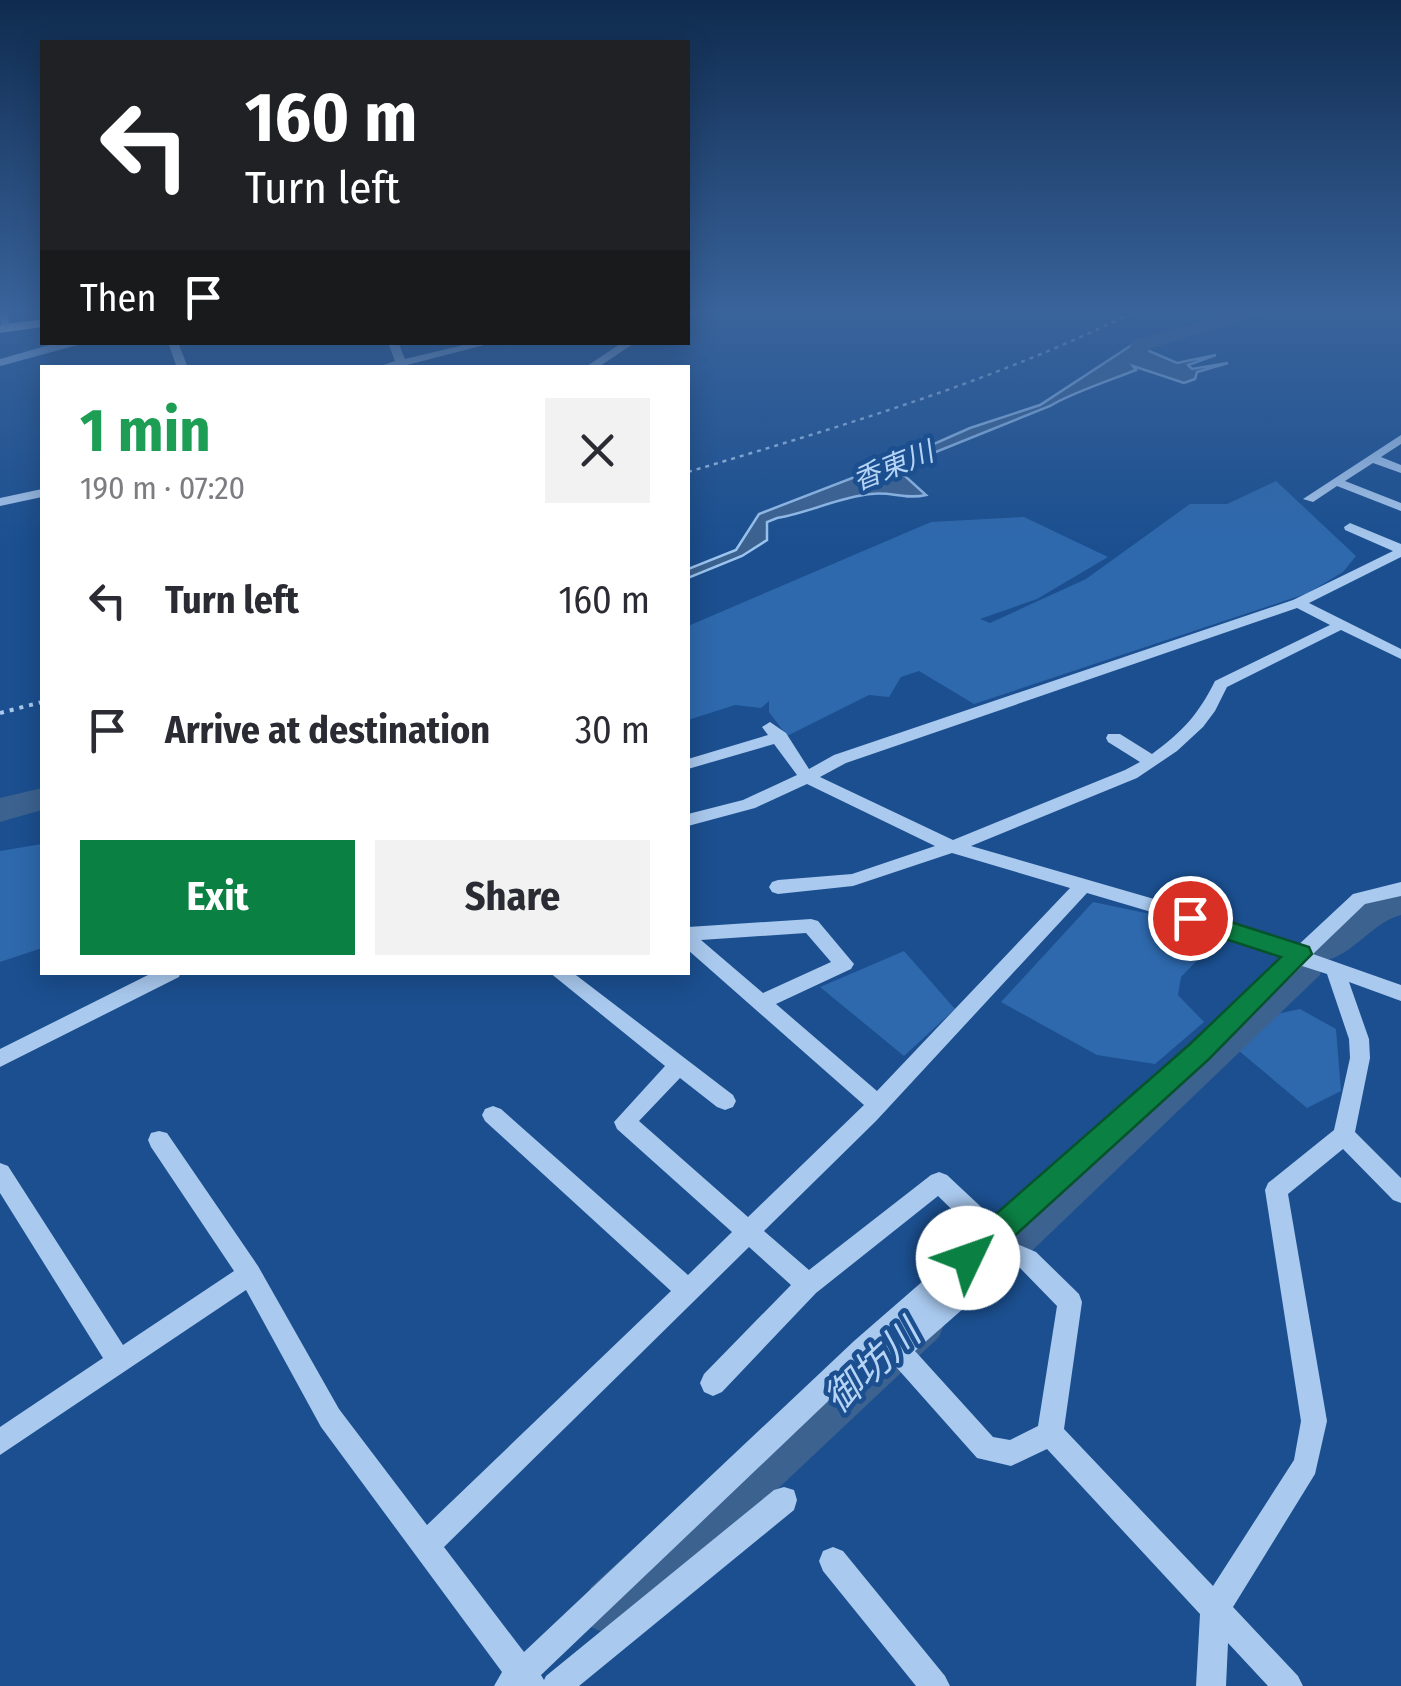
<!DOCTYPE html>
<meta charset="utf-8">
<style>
:root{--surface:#fff;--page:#f2f2f3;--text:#2b2b33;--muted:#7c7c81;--accent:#0b8043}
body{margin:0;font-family:"Fira Sans Condensed","Noto Sans JP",sans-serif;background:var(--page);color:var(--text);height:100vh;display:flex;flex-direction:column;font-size:38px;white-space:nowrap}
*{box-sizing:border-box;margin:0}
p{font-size:32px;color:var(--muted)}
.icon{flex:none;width:55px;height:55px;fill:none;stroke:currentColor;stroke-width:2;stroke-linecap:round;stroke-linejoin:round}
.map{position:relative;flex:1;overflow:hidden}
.sheet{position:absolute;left:40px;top:365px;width:650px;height:610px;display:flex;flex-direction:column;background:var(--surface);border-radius:0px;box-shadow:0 5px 25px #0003}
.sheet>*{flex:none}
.top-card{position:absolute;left:40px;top:40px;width:650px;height:305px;border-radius:0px;box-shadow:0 5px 25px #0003;background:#202124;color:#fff;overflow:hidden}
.pin{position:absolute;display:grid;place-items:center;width:85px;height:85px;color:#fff;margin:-42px;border:5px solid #fff;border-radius:50%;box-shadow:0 2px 10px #0007}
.me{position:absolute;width:110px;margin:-55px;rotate:48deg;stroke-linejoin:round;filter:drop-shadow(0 0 8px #0008)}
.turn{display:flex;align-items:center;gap:35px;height:210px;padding:0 40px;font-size:45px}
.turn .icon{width:130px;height:130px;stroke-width:2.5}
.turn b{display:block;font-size:70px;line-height:85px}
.then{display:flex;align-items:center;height:95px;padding:0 40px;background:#0003;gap:20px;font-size:38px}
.round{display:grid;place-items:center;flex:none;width:105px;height:105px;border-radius:0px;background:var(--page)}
.head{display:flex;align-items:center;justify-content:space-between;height:170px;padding:0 40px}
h1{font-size:60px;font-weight:700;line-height:75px;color:#1e9e55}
.cta{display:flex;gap:20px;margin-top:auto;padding:20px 40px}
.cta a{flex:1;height:115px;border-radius:0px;background:var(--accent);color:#fff;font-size:40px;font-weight:700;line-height:115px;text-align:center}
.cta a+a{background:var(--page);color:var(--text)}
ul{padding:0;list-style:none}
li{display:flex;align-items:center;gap:30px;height:130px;padding:0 40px}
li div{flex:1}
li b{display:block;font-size:38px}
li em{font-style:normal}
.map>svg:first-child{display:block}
.green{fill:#2e69ad}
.water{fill:#3c6290;stroke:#9cc4f0;stroke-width:2.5}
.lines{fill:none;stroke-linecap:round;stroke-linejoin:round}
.stream{stroke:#9cc4f0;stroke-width:4}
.river{fill:#3c6290;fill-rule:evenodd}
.path-far1{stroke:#a9c9ee;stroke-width:2.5;stroke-dasharray:4 5;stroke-linecap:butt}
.path{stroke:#a9c9ee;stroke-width:4;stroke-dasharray:4 6;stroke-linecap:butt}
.minor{fill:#a9c9ee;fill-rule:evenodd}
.major{fill:#f0f6ff;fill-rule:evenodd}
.route{fill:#0b8043;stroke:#07532c;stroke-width:2.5}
.labels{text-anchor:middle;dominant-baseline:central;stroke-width:9;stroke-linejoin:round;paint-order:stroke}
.far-water-label{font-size:28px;font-style:italic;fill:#b5d3f5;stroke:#1b4f8f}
.near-water-label{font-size:38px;font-style:italic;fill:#b5d3f5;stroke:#1b4f8f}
</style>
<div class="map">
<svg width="1401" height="1686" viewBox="0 0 1401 1686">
<rect width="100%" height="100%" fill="#1b4f8f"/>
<path class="green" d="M1276,481L1356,556L1343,572L1308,593L974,704L919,671L901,677L889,697L869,695L787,736L769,712V701L761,708L735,705L688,720V626L931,522L1024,517L1108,557L1037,599L980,619L990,623L1086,579L1190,504H1227Z
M42,844V948L0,962V851Z
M1093,902L1155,915L1218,939L1181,977L1178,995L1204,1022L1155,1064L1097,1055L1001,1002Z
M904,951L955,1009L904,1056L820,987Z
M1300,1009L1336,1029L1341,1091L1307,1108L1238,1050L1272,1015Z"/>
<path class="water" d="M1153,339L1169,340L1142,348L1177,363L1216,355L1188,365L1192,369L1228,363L1197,372L1195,379L1184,383L1133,366L1136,370C1111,380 1071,393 1050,406L896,468L926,495C905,500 891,491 871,494C838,497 809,513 777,518L767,522V540L742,556L688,578V569L736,550L759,514L868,472L874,466L870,463H891L970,428L1040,405L1135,343Z"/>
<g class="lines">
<path class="stream" d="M0,364L81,342"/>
<path class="river" d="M1249,309H1279L1149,349L1144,363H1130L1126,359L1132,341Z
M42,788V810L0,822V798Z
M1401,889V915C1371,923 1353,956 1323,961L1320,975L993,1288L976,1294L959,1288L952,1272L959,1256L1292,955L1308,951L1312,937L1365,898Z
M922,1296L939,1303L946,1320L939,1337L631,1627L611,1636L591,1627L582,1607L591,1587L905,1303Z"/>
<path class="path-far1" d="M688,472C842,426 996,381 1140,309"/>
<path class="path" d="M0,713L42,702"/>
<path class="minor" d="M0,309H7L10,330L1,328Z
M692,309H705L688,316V310Z
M60,342H78L0,365V359Z
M168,342H178L188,368H177Z
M388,342H398L405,359L476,342H496L407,365L408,368H375L395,361Z
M623,342H636L597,368H584Z
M1401,435V444L1381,457L1401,465V473L1373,463L1345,481L1401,503V511L1337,486L1313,502L1303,499Z
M42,489V497L0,506V498Z
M1350,523L1401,544V557L1309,603L1401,649V659L1341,630L1227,687L1215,711L1203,727L1177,751L1137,778L971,846L1161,901L1295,948L1353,894L1401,882V896L1365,904L1313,954L1401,985V1001L1349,982L1369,1039L1370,1058L1355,1132L1401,1178V1203L1393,1200L1343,1149L1288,1194L1327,1421L1315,1474L1233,1607L1298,1676L1303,1686H1268L1228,1643L1226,1686H1196L1200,1614L1047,1449L1011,1466L977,1458L889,1359L886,1350L888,1344L541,1675L544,1680L546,1676L774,1490L784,1487L794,1490L797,1500L794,1510L579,1686H494L502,1672L321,1427L246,1290L0,1455V1427L103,1358L0,1193V1163L8,1166L123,1345L234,1271L151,1147L148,1140L151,1133L159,1131L167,1133L258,1266L339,1409L427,1525L671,1291L485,1121L482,1115L485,1109L493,1106L501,1109L688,1275L732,1232L617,1129L614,1122L665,1066L549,972H572L733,1095L736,1101L733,1107L725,1110L717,1107L680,1078L639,1121L748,1217L864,1105L688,950V927L811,919L818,921L854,964L851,969L776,1004L877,1091L1070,888L952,853L853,886L778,894L772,892L769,887L772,882L778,880L852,874L935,846L807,784L755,808L688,826V814L743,800L797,775L774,744L688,769V759L768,735L762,727L770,722L786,733L809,769L834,755L1293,600L1393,551L1345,530L1344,527ZM1297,608L1330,625L1215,681C1198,715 1183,731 1152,754L1120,734H1108L1106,738L1108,742L1140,762L1125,770L953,840L820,777L846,763ZM1087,893L1148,911L1284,959L1192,1046L994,1219L947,1175L939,1172L931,1175L809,1270L764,1231L876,1121ZM806,933L831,962L763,993L701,940ZM1302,966L1327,974L1349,1039L1350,1058L1334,1130L1268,1183L1265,1190L1301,1421L1294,1460L1213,1586L1064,1429L1082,1302L1079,1294L1036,1252L1010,1241L1002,1244L933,1304L1206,1058ZM938,1196L977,1234L854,1341L524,1652L444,1547L749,1247L791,1285L704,1374L700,1383L704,1392L713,1396L722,1392L816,1293ZM1013,1265L1020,1268L1057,1306L1038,1426L1010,1440L993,1437L915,1351Z
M154,972H181L179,977L0,1067V1049Z
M833,1547L843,1551L945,1676L950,1686H916L823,1571L819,1561L823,1551Z"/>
<path class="major" d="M42,319V327L0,333V325Z"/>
</g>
<linearGradient id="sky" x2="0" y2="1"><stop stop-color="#0f2b4f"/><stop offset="0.57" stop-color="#39639b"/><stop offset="1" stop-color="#39639b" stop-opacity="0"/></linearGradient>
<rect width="1401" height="545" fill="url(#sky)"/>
<path class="route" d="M1190,909L1309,947L1312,954L1209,1059L978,1269L968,1273L957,1269L952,1258L957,1248L1190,1044L1281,957L1182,925L1178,918Z"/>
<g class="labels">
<g class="far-water-label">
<text transform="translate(893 466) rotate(-22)">香東川</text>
</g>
<g class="near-water-label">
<text transform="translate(872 1366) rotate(-43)">御坊川</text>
</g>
</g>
</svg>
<div class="pin" style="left:1190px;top:918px;background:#d93025"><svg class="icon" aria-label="arrive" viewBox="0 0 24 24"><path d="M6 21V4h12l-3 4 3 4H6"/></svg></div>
<svg class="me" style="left:968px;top:1258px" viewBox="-20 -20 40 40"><circle r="19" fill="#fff"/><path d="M0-13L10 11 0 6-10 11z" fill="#0b8043"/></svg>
<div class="top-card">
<div class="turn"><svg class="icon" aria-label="left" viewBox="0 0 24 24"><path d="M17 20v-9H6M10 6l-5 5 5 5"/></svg><div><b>160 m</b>Turn left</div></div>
<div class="then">Then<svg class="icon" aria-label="arrive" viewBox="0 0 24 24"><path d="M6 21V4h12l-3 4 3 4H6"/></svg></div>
</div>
<section class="sheet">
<div class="head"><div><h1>1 min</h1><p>190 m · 07:20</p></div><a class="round"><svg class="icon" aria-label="close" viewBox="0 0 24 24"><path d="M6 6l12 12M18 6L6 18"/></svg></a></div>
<ul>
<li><svg class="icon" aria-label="left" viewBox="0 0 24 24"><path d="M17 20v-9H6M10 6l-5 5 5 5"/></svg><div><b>Turn left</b></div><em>160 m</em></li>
<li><svg class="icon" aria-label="arrive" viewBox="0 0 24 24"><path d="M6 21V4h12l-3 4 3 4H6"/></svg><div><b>Arrive at destination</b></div><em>30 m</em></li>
</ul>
<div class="cta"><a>Exit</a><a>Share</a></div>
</section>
</div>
